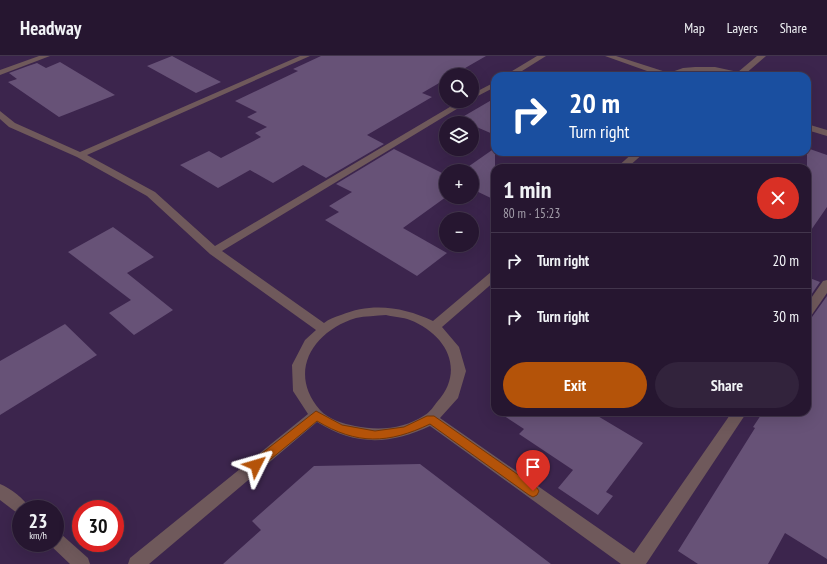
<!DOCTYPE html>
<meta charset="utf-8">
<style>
:root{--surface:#261630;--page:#32233c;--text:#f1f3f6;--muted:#a49fab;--line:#42354c;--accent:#b45309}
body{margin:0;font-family:"PT Sans Narrow",sans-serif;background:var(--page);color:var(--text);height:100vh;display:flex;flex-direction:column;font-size:15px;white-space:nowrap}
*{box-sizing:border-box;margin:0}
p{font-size:13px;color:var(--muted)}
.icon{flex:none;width:22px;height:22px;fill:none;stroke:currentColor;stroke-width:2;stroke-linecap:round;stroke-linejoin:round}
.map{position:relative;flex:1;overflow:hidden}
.details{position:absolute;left:491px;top:108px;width:320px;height:252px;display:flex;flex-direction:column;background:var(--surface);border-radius:12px;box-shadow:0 4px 16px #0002,0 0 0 1px var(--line)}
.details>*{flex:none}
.guide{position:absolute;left:491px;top:16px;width:320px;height:84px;border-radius:12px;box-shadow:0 4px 16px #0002,0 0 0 1px var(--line);background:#1a4fa0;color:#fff;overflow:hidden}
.controls{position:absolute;left:439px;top:12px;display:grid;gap:8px}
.controls a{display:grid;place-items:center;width:40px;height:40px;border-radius:50%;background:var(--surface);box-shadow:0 4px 16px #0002,0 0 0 1px var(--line);font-size:20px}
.speed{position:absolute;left:12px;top:444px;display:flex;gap:8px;font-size:20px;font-weight:700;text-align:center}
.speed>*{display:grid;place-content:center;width:52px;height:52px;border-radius:50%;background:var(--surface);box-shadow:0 4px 16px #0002,0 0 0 1px var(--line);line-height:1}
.speed small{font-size:10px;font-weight:400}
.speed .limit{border:6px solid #d22;background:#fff;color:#111}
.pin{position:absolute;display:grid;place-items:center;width:34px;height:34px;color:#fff;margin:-41px -17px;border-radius:50% 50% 50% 0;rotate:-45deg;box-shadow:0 0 4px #0007}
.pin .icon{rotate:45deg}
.me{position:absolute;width:44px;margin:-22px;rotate:50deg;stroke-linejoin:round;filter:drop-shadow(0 0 3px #0008)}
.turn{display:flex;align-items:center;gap:14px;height:84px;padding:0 12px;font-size:18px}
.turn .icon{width:52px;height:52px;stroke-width:2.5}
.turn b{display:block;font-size:28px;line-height:34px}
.round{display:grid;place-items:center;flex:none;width:42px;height:42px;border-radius:21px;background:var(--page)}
.summary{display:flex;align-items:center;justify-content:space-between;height:68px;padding:0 12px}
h1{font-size:24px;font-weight:800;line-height:30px}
.cta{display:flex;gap:8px;margin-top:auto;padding:8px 12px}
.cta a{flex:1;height:46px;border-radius:24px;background:var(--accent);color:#fff;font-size:16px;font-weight:800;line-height:46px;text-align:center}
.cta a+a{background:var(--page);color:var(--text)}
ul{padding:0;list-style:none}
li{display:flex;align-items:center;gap:12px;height:56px;padding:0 12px;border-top:1px solid var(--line)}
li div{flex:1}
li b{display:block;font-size:15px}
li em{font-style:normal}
header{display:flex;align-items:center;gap:24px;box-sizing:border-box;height:56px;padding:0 20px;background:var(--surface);border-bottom:1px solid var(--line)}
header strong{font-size:19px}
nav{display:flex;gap:22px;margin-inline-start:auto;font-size:14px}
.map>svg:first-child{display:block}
.built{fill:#3c254d;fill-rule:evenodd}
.building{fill:#675277}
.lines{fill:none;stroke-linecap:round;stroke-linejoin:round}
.street{fill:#6f595b;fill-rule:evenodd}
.route{fill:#b45309;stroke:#753606}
</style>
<header>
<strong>Headway</strong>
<nav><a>Map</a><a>Layers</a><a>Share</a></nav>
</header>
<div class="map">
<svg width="827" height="508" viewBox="0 0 827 508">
<rect width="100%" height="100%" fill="#321e40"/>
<path class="built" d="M0,0H827V508H0ZM446,19H472V45H446ZM495,20H807V96H495ZM446,67H472V93H446ZM495,112H807V356H495ZM446,115H472V141H446ZM446,163H472V189H446ZM21,453H55V487H21ZM81,453H115V487H81Z"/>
<path class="building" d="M172,0L221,26L196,37L147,10Z
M321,0H486L453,19H446V23L422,37L432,41L367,79L384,88L326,122L303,109L273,127L250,114L218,132L180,109L209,95L221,102L261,81L255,77L267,71L247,61L257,56L235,45L298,15L293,13Z
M60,6L115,39L59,61L8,26L17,23L9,17L28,10L37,7L46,12Z
M495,42V79L472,69V67L459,63Z
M495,92V144L472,133V115H462Z
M807,92L827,99V151L807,180Z
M394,93L446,119V141L403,172L447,197L417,220L325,164L339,156L329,150L352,136L336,128Z
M113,171L154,201L127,217L173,254L134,279L109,257L131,244L68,196Z
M807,221L820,226L807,245Z
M827,240V503L785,477L768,508H698L678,495L755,372L753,371L763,356H807V262L812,261Z
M65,268L97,299L0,359V305Z
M498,356H591L643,387L606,436L613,440L598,459L558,432L573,414L519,378L524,373Z
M420,408L551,508H223L261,474L252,465L314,410Z"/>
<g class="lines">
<path class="street" d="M39,0H50L0,19V14Z
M300,0H310L87,99L155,136L215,190L460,45H470L222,195L324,267C329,263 335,261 341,259C372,246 404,251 433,265L491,216L495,215V225L442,271L459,291L466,315L458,342L440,362L634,497L732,356H747L646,508H621L430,370C390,389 355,390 317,366L149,508H128L130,502L308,358L293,335L292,309L305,284L316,274L210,198L147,140L77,101L9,71L0,63V55L15,67L80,96ZM386,259C394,261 403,261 410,264C446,278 466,314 437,346C434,350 430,356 425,359C404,373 379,375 355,370C344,368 328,363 320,354C287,316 313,275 356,262C365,260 376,260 386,259Z
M537,0H546L514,20H504Z
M605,0H616L669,17L683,12L695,11H715L738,16L757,0H766L744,19L745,20L705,15L686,16L676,20H661Z
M495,26V31L472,43V38Z
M807,68L827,74V80L807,74Z
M634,96H645L627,112H616Z
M827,224V237L811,260L807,261V248L823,225Z
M0,428C10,432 25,443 30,453H21V460L0,444Z
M55,475L61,478L88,502L90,508H70L49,488V487H55Z"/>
</g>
<path class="route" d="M316,355L342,369L375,375L404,371L427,360H434L537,432L539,435L537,439L533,441L529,439L430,368C388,388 357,389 317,365L260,412L256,414L252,412L250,409L252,405Z"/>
</svg>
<div class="controls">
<a><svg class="icon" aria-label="search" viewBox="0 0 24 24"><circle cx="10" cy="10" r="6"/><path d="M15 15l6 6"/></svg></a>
<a><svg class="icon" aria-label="layers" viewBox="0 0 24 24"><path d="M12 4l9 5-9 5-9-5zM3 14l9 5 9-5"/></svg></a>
<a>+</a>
<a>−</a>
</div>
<div class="speed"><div>23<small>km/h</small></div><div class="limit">30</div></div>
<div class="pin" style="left:533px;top:435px;background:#d93025"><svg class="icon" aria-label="arrive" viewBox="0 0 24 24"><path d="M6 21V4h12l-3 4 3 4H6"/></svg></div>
<svg class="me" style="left:256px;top:409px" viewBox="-20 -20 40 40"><path d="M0-17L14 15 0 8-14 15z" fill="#b45309" stroke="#fff" stroke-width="4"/></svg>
<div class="guide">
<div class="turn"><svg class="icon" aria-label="right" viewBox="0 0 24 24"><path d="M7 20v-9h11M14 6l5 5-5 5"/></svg><div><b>20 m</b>Turn right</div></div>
</div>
<section class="details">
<div class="summary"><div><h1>1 min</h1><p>80 m · 15:23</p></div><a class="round" style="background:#d93025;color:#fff"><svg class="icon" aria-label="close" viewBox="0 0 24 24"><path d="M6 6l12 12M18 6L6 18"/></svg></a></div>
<ul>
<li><svg class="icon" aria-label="right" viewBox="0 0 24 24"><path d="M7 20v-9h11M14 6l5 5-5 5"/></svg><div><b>Turn right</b></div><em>20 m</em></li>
<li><svg class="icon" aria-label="right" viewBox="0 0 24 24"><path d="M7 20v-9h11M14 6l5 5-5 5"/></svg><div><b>Turn right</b></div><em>30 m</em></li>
</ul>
<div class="cta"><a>Exit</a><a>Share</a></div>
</section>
</div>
